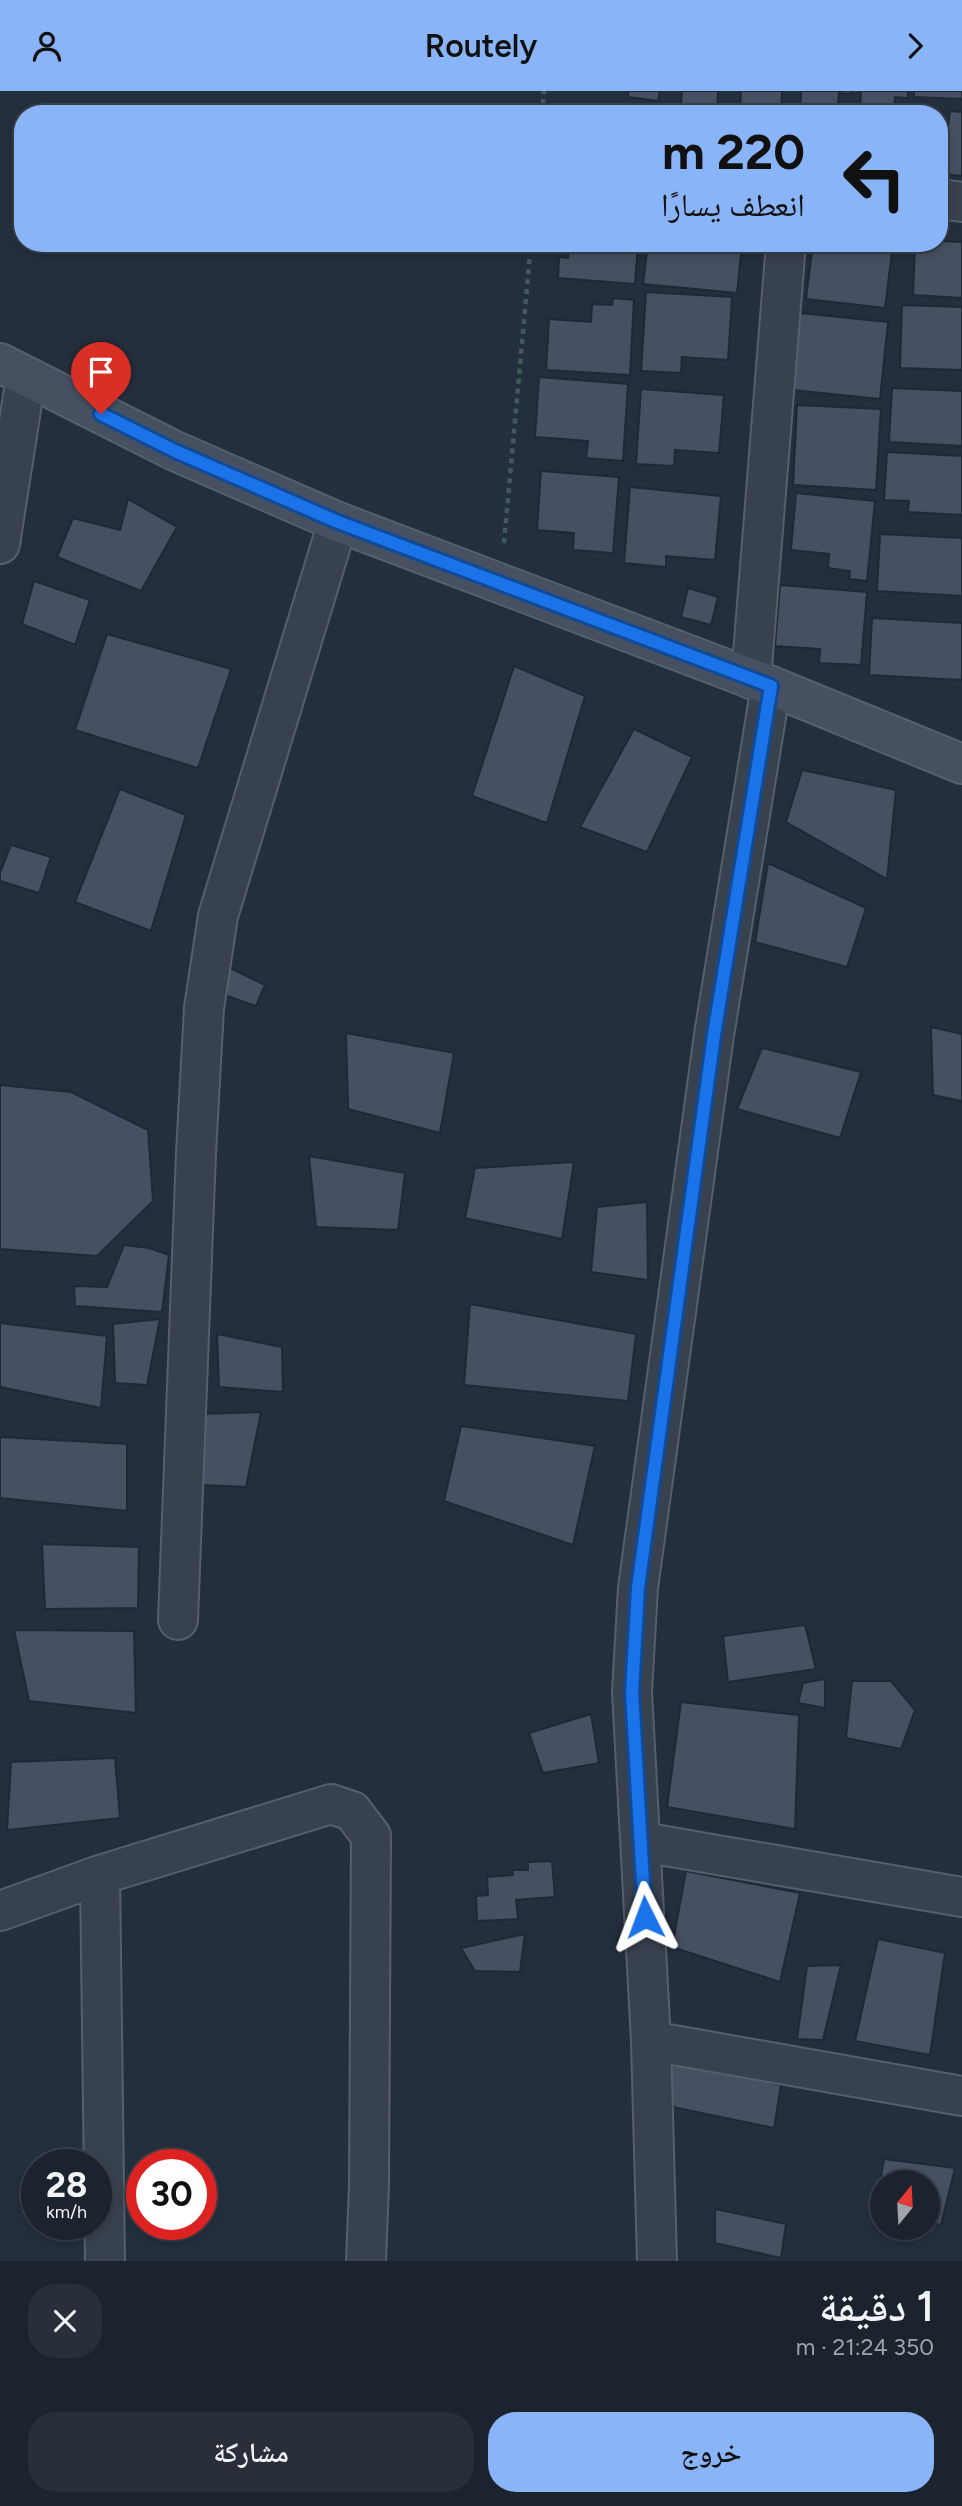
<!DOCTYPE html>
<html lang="ar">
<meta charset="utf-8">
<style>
:root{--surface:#1b232e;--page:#282f3a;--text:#f1f3f6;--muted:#a0a4aa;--line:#39404a;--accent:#8ab4f8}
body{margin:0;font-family:Figtree,"Noto Naskh Arabic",sans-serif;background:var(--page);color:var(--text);direction:rtl;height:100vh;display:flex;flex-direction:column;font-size:26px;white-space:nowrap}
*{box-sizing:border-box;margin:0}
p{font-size:23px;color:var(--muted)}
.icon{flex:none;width:38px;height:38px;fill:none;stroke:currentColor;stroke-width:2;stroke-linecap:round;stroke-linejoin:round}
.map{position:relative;height:2170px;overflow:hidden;direction:ltr}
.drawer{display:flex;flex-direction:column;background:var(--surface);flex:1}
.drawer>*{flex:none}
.top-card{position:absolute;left:14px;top:14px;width:934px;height:147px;border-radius:28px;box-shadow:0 4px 10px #0003,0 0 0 2px var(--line);direction:rtl;background:#8ab4f8;color:#111;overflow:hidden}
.needle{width:46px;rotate:18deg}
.buttons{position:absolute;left:870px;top:2079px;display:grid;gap:14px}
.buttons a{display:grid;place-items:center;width:70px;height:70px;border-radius:50%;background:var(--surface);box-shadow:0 4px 10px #0003,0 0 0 2px var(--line);font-size:35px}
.speed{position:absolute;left:21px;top:2058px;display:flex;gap:14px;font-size:35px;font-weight:700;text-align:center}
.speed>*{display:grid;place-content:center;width:91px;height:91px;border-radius:50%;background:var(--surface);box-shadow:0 4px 10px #0003,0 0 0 2px var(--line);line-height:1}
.speed small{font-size:18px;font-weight:400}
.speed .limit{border:10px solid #d22;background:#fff;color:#111}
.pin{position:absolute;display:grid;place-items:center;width:60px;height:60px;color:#fff;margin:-72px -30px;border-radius:50% 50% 50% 0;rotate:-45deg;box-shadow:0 0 7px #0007}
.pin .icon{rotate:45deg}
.me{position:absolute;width:77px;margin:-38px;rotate:357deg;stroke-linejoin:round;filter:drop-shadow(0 0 5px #0008)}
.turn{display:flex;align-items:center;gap:24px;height:147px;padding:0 28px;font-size:32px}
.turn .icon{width:91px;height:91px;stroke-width:2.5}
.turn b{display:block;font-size:49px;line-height:60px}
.round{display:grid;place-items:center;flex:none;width:74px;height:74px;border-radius:28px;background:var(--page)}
.headline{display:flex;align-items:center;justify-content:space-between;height:119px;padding:0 28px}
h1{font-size:42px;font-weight:600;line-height:52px}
.action{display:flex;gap:14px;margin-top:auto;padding:14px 28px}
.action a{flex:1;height:80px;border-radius:28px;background:var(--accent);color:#111;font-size:28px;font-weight:600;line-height:80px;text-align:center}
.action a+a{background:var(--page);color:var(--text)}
header{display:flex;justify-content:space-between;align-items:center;height:91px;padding:0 28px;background:var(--accent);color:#111;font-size:32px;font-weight:600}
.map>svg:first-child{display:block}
.building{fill:#455162;stroke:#1f2835;stroke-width:2}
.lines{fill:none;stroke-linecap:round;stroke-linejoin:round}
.street-casing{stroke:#565f6c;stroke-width:42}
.secondary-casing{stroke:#565f6c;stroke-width:42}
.path{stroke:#44595c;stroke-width:4.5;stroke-dasharray:5 5;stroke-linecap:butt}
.street{stroke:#38414e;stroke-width:38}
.secondary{stroke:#465061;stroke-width:38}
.route-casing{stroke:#114b97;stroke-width:18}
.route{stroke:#1a73e8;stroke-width:12}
</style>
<header><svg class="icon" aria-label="forward" viewBox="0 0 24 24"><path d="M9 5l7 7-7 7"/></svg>Routely<svg class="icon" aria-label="person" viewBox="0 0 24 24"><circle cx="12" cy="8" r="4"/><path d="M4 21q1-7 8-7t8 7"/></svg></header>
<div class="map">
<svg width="962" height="2170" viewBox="0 0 962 2170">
<rect width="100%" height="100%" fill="#242f3e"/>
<path class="building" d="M628,0H660L658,10L628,6Z
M682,0H718L717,17L681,14Z
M741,0H782L781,23L740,22Z
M801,0H851V3L839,2L837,21L800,20Z
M861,0H908V7L895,6L894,23H860Z
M914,0H962V8L914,6Z
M950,20L962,21V85L942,83Z
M940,150L962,151V207L913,204L915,152H940Z
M569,152H638L635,193L558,187L559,166L568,167Z
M648,152H742L737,202L643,193Z
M813,152L854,158L855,152H893L885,217L806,208Z
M646,201L732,206L728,269L682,266L681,282L641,280Z
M613,207L634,209L630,284L546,279L549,228L591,231L592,213L612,214Z
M902,214L962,216V279L900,277Z
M800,222L888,231L880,308L792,299Z
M539,286L628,293L623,370L586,367L588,350L535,346Z
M892,297L962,300V355L889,351Z
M641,298L724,304L719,362L675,359L674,375L636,373Z
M797,314L881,318L876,399L793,394Z
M887,361L962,365V424L908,421L909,410L884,409Z
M541,380L619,386L613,462L573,459L574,442L537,439Z
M630,396L721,405L715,469L666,465V476L624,472Z
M796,402L875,410L867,490L849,488L850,480L828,477L829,463L791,459Z
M128,408L177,436L141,500L57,466L73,427L120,439Z
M880,443L962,447V505L877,500Z
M34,490L90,509L75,554L22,533Z
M780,494L867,501L861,574L819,572L820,558L775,555Z
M688,497L718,506L711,534L681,526Z
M872,527L962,532V589L869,584Z
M107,543L231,578L198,677L75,639Z
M514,575L585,605L547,732L472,705Z
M634,638L692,666L647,761L580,736Z
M802,679L896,699L887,788L786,731Z
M120,698L186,724L151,840L75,811Z
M11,754L51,766L39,802L0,790V782Z
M768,772L866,817L847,876L755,851Z
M228,876L265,894L256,915L222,903Z
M931,936L962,943V1010L933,1004Z
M346,942L454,962L440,1042L348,1018Z
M762,957L861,981L840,1047L737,1018Z
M0,994L71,1001L148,1039L153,1110L97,1165L0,1158Z
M309,1065L405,1082L398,1139L316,1136Z
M574,1071L562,1148L465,1127L475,1077Z
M647,1111L648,1189L591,1181L597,1116Z
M124,1154L149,1157L169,1164L162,1221L75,1215L74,1195L107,1196Z
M470,1213L636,1243L628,1310L464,1294Z
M160,1228L147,1294L115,1292L113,1233Z
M0,1232L107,1245L101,1317L0,1296Z
M217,1243L282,1256L283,1301L219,1296Z
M261,1321L246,1396L201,1394V1323Z
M461,1335L595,1355L573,1454L444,1410Z
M0,1346L127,1353V1420L0,1407Z
M42,1453L139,1456L138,1517L45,1518Z
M805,1534L816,1578L728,1591L723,1545Z
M14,1539L134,1540L136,1622L29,1610Z
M825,1588V1617L798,1612L803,1592Z
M852,1590H891L915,1619L901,1658L846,1647Z
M681,1611L799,1624L795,1738L667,1716Z
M591,1623L599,1672L543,1682L529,1642Z
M115,1667L120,1727L7,1739L11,1671Z
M552,1770L555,1806L516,1809L518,1828L477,1830L476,1805L488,1804L487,1786L513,1784L512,1779H528V1771Z
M686,1780L800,1802L780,1891L672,1856Z
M525,1843L520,1881L475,1880L461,1857Z
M878,1848L945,1862L930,1964L855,1950Z
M841,1874L823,1949L797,1948L807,1875Z
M663,1966L781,1994L774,2037L673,2016Z
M884,2068L955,2077L941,2134L928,2132V2091H882V2125L874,2124Z
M715,2118L786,2133L781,2167L715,2152Z"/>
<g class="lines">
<g class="street-casing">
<path id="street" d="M940,108L962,111
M0,453L26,286
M751,588L786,152
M178,1529L196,1062L204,917L218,825L338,431
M642,1751L962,1806
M100,1784L105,2170
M0,1820L100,1784L331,1713L352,1720L371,1745L369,2094L366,2170
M651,1950L962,2005
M657,2170L651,1950L632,1601L638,1497L714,944L771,595"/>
</g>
<g class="secondary-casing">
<path id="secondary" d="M0,272L175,360L338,431L771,595L962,673"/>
</g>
<path class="path" d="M542,23L544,0
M504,452L531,152"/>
<use href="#street" class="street"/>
<use href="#secondary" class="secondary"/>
</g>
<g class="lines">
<g class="route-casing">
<path id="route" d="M101,323L175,360L338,431L771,595L714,944L638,1497L632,1601L645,1826"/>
</g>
<use href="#route" class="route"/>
</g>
</svg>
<div class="buttons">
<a><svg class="needle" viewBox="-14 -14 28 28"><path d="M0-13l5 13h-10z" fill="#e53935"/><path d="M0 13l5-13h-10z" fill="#a0a4aa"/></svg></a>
</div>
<div class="speed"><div>28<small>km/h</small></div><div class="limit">30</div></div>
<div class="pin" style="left:101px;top:323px;background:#d93025"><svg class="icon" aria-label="arrive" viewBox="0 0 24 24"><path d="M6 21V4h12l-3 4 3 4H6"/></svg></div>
<svg class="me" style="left:645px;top:1826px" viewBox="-20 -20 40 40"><path d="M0-17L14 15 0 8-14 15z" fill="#1a73e8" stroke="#fff" stroke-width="4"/></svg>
<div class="top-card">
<div class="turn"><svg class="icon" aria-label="left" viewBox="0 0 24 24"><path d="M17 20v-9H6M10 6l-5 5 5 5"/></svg><div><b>220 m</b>انعطف يسارًا</div></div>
</div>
</div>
<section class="drawer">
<div class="headline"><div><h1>1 دقيقة</h1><p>350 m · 21:24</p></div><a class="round"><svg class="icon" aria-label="close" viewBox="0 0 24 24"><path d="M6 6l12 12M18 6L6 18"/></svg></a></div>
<div class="action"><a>خروج</a><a>مشاركة</a></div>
</section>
